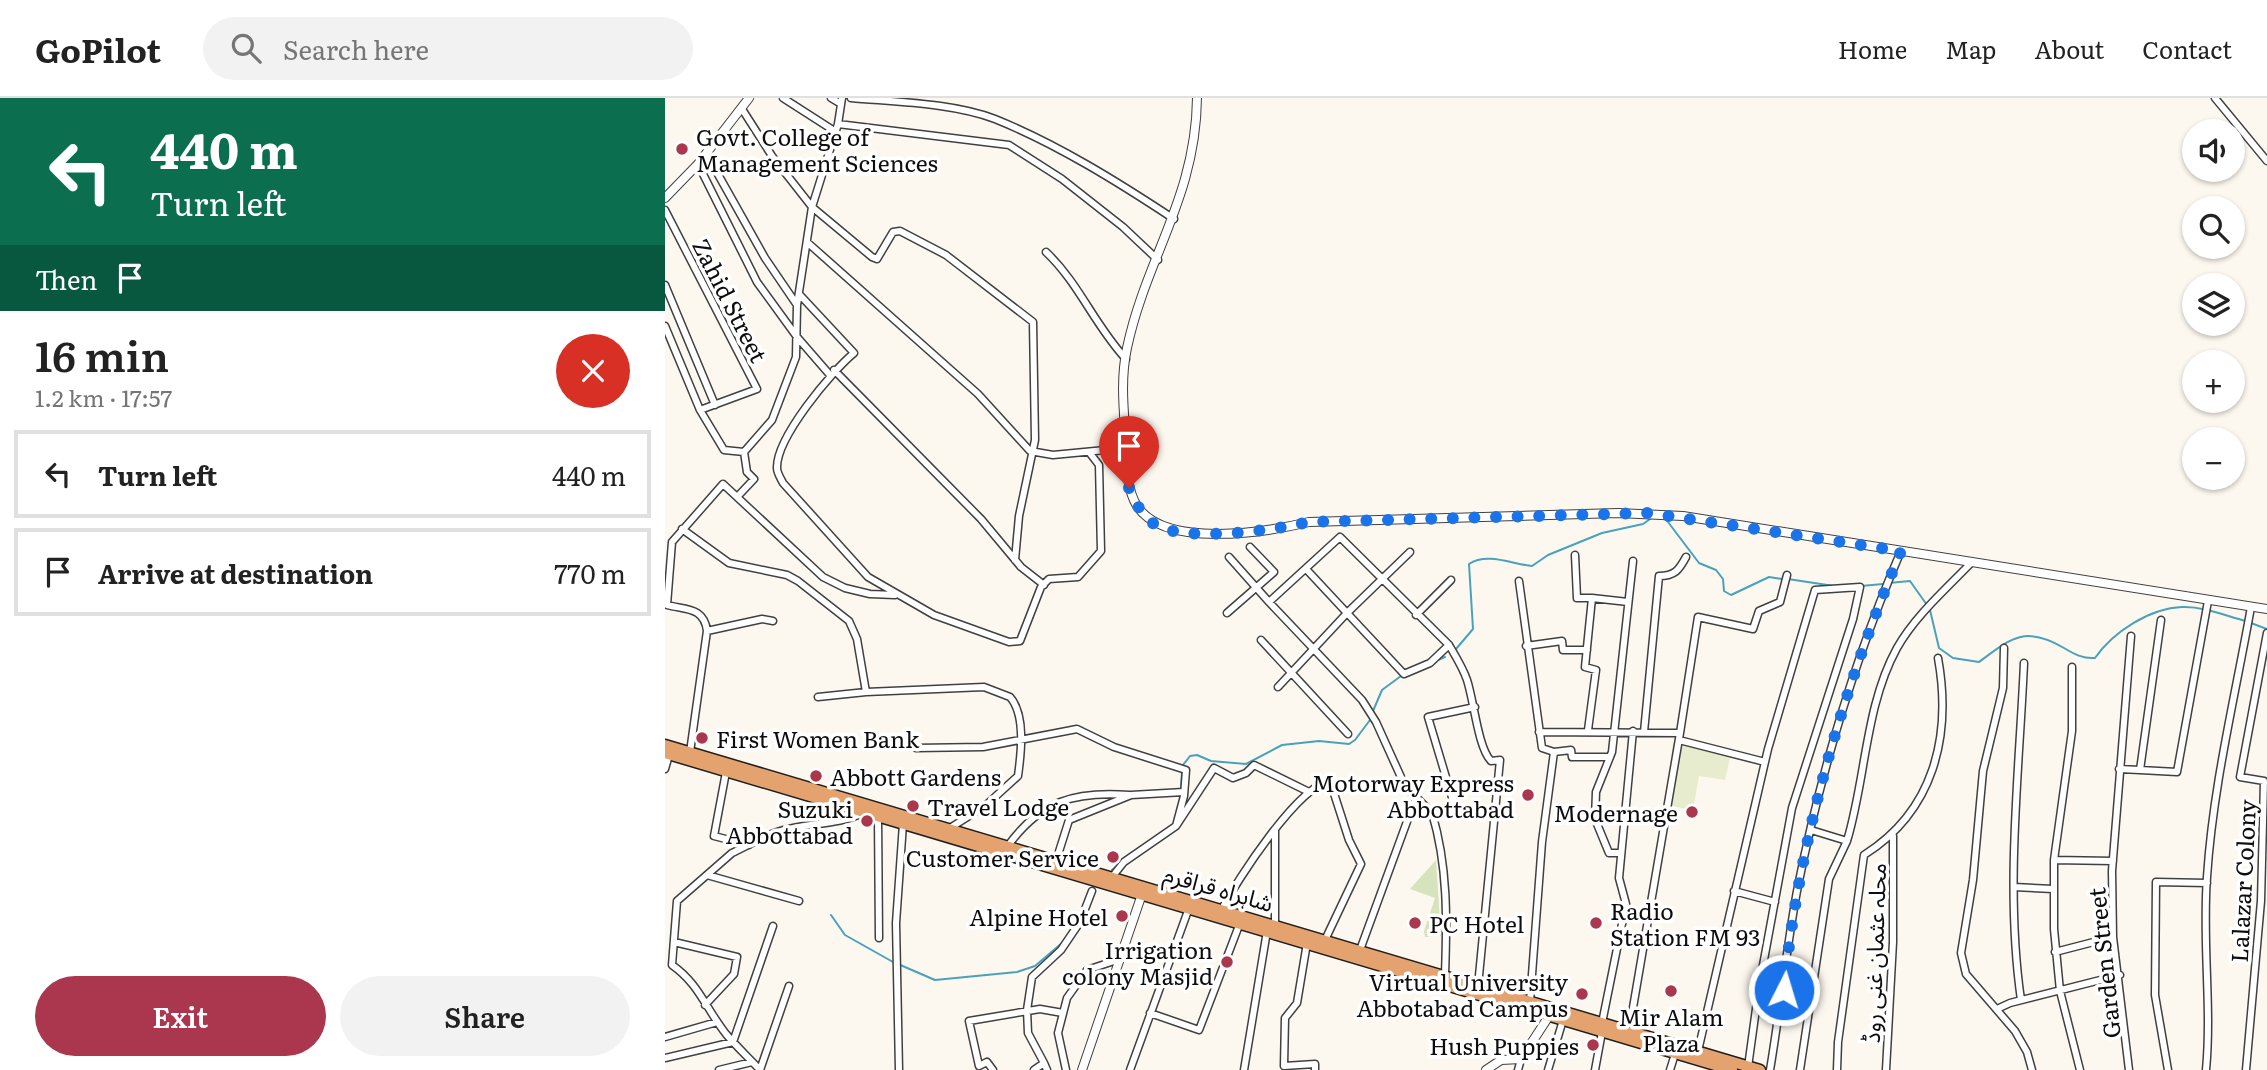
<!DOCTYPE html>
<meta charset="utf-8">
<style>
:root{--surface:#fff;--page:#f2f2f2;--text:#222;--muted:#767676;--line:#e0e0e0;--accent:#ab374f}
body{margin:0;font-family:Literata,"Noto Sans Arabic",serif;background:var(--page);color:var(--text);height:100vh;display:flex;flex-direction:column;font-size:26px;white-space:nowrap}
*{box-sizing:border-box;margin:0}
p{font-size:23px;color:var(--muted)}
.icon{flex:none;width:38px;height:38px;fill:none;stroke:currentColor;stroke-width:2;stroke-linecap:round;stroke-linejoin:round}
.map{position:relative;flex:1;overflow:hidden}
.panel{display:flex;flex-direction:column;background:var(--surface);width:665px}
.panel>*{flex:none}
.banner{background:#0b6e4f;color:#fff;overflow:hidden}
.buttons{position:absolute;left:1517px;top:21px;display:grid;gap:14px}
.buttons a{display:grid;place-items:center;width:63px;height:63px;border-radius:50%;background:var(--surface);box-shadow:0 2px 5px #0004;font-size:35px}
.pin{position:absolute;display:grid;place-items:center;width:60px;height:60px;color:#fff;margin:-72px -30px;border-radius:50% 50% 50% 0;rotate:-45deg;box-shadow:0 0 7px #0007}
.pin .icon{rotate:45deg}
.me{position:absolute;width:77px;margin:-38px;rotate:5deg;stroke-linejoin:round;filter:drop-shadow(0 0 5px #0008)}
.turn{display:flex;align-items:center;gap:24px;height:147px;padding:0 35px;font-size:32px}
.turn .icon{width:91px;height:91px;stroke-width:2.5}
.turn b{display:block;font-size:49px;line-height:60px}
.then{display:flex;align-items:center;height:66px;padding:0 35px;background:#0003;gap:14px;font-size:26px}
.round{display:grid;place-items:center;flex:none;width:74px;height:74px;border-radius:37px;background:var(--page)}
.headline{display:flex;align-items:center;justify-content:space-between;height:119px;padding:0 35px}
h1{font-size:42px;font-weight:600;line-height:52px}
.primary-button{display:flex;gap:14px;margin-top:auto;padding:14px 35px}
.primary-button a{flex:1;height:80px;border-radius:42px;background:var(--accent);color:#fff;font-size:28px;font-weight:600;line-height:80px;text-align:center}
.primary-button a+a{background:var(--page);color:var(--text)}
ul{padding:0;list-style:none}
li{display:flex;align-items:center;gap:21px;height:88px;margin:0 14px 10px;padding:0 21px;border:4px solid var(--line);border-radius:0px}
li div{flex:1}
li b{display:block;font-size:26px}
li em{font-style:normal}
header{display:flex;align-items:center;gap:42px;box-sizing:border-box;height:98px;padding:0 35px;background:var(--surface);border-bottom:2px solid var(--line)}
header strong{font-size:33px}
nav{display:flex;gap:38px;margin-inline-start:auto;font-size:24px}
.search{width:490px;height:63px;background:var(--page);display:flex;align-items:center;gap:18px;box-sizing:border-box;padding:0 24px;border-radius:38px;color:var(--muted);font-size:26px}
main{display:flex;flex:1;min-height:0}
.map>svg:first-child{display:block}
.green{fill:#d7e3bd}
.pitch{fill:#e6eccd}
.lines{fill:none;stroke-linecap:round;stroke-linejoin:round}
.stream{stroke:#4aa1bc;stroke-width:2}
.minor-casing{stroke:#404040;stroke-width:9}
.tertiary-casing{stroke:#404040;stroke-width:10}
.trunk-casing{stroke:#1e1e1e;stroke-width:13}
.minor{stroke:#fff;stroke-width:6}
.tertiary{stroke:#fff;stroke-width:8}
.trunk{stroke:#e4a26e;stroke-width:10}
.route{stroke:#1a73e8;stroke-width:12;stroke-dasharray:0 21.6}
.poi-dot{fill:#ab374f;stroke:#fff;stroke-width:2.5}
.labels{text-anchor:middle;dominant-baseline:central;stroke-width:7;stroke-linejoin:round;paint-order:stroke}
.poi-label{font-size:23px;fill:#0d0d0d;stroke:#fff;text-anchor:end}
.street-label{font-size:23px;fill:#0d0d0d;stroke:#fff}
</style>
<header>
<strong>GoPilot</strong>
<div class="search"><svg class="icon" aria-label="search" viewBox="0 0 24 24"><circle cx="10" cy="10" r="6"/><path d="M15 15l6 6"/></svg>Search here</div>
<nav><a>Home</a><a>Map</a><a>About</a><a>Contact</a></nav>
</header>
<main>
<section class="panel">
<div class="banner">
<div class="turn"><svg class="icon" aria-label="left" viewBox="0 0 24 24"><path d="M17 20v-9H6M10 6l-5 5 5 5"/></svg><div><b>440 m</b>Turn left</div></div>
<div class="then">Then<svg class="icon" aria-label="arrive" viewBox="0 0 24 24"><path d="M6 21V4h12l-3 4 3 4H6"/></svg></div>
</div>
<div class="headline"><div><h1>16 min</h1><p>1.2 km · 17:57</p></div><a class="round" style="background:#d93025;color:#fff"><svg class="icon" aria-label="close" viewBox="0 0 24 24"><path d="M6 6l12 12M18 6L6 18"/></svg></a></div>
<ul>
<li><svg class="icon" aria-label="left" viewBox="0 0 24 24"><path d="M17 20v-9H6M10 6l-5 5 5 5"/></svg><div><b>Turn left</b></div><em>440 m</em></li>
<li><svg class="icon" aria-label="arrive" viewBox="0 0 24 24"><path d="M6 21V4h12l-3 4 3 4H6"/></svg><div><b>Arrive at destination</b></div><em>770 m</em></li>
</ul>
<div class="primary-button"><a>Exit</a><a>Share</a></div>
</section>
<div class="map">
<svg width="1602" height="972" viewBox="0 0 1602 972">
<rect width="100%" height="100%" fill="#fdf8ef"/>
<path class="green" d="M771,762L776,838L760,839L759,833L770,800L745,791Z"/>
<path class="pitch" d="M1008,644L1065,660L1060,682L1034,678L1028,712L1001,707Z"/>
<g class="lines">
<path class="stream" d="M1000,420L1034,465L1051,472L1058,481L1059,493L1066,497L1104,479L1117,481
M1123,481L1169,488
M1224,485L1245,483L1262,507
M1196,488L1218,486
M1265,512L1274,550L1288,560L1314,564C1346,540 1360,527 1399,550C1409,556 1418,561 1430,560C1448,534 1485,510 1517,509C1538,508 1561,518 1581,523
M1586,525L1602,531
M791,551L808,531L804,466C822,454 847,466 867,468L883,457L937,435L978,426L988,419
M773,562L780,559
M708,613L717,592L736,578
M518,667L525,658L532,657L546,663L581,666L617,647L654,643L684,646L690,642L705,622
M516,692L517,673
M447,772L473,751
M166,817L180,837L228,864
M233,866L270,882L352,874L370,868L397,845"/>
<g class="minor-casing">
<path id="minor" d="M118,0L171,34
M166,0L176,6
M186,0C231,4 288,5 330,21C392,46 453,84 509,121
M1550,0L1602,63
M77,11L107,58L147,109L207,159L212,161L228,134L235,133L281,157L368,224L370,342L354,418L350,462
M173,26L344,47L397,81L458,129L493,162
M41,55L100,160L132,207
M33,66L92,184L132,239L165,277
M0,112L92,291L35,312
M143,145L313,296L365,353L388,357L461,350
M381,154C414,185 430,228 461,261
M0,187L50,307
M134,196L189,255C166,274 111,340 112,370C112,375 116,381 118,385L203,479L269,517L344,544L355,543L376,489L384,481L413,479L436,453L434,367L424,354
M0,228L35,312L59,352L79,354
M169,272L316,421L356,469L379,487
M73,398L89,381L82,374L79,354L107,322L131,259L132,207L147,109L173,26L177,0
M17,431L64,465L122,477L133,483L184,523L192,541L201,594L319,589L345,599C361,617 356,656 353,678L320,708L285,730
M910,457L912,500H927L920,569L931,572L923,632
M564,459L604,504L675,439L784,547C791,559 798,570 802,582C809,603 813,650 826,663L835,662L813,888
M641,471L682,515L745,454
M854,483L877,650L889,654L877,744L865,903
M927,500L963,504
M604,504L697,602L711,624L740,688L767,715
M562,515L609,474L585,449
M751,517L786,482
M42,533L97,521L108,523
M596,542L683,636
M861,548L897,543L898,552H922
M1339,550L1338,590L1318,673L1308,782L1296,855L1301,876L1350,933L1362,954L1367,972
M1407,569V633L1389,762V831L1395,893L1415,972
M613,589L682,515L739,576L765,565L784,547
M153,599L201,594
M874,634L1015,635L964,933
M979,634L994,478C1010,478 1014,472 1021,459
M1015,635L1033,519L1088,531L1094,513L1115,504L1122,477
M1014,642L1100,664
M251,650L318,649L412,631L449,649L521,672L519,698L511,728
M25,654L42,533C39,509 21,512 2,507L7,444L58,386L158,479L180,490L205,496L230,497
M889,654L906,652L907,659H944
M0,671L4,657
M1454,671L1475,672L1496,522
M1475,672L1512,674L1543,503
M61,674L49,738L84,747
M213,719L214,840
M1146,732L1182,743C1201,680 1200,608 1232,550C1250,518 1281,491 1306,465
M342,749C375,703 409,693 464,697
M956,755H944L930,721L931,694L947,654L968,463
M1389,762L1448,763
M391,763L404,722L466,697L519,694
M42,777L134,803
M447,779L459,764L511,728L549,670L568,680L581,675L589,667L644,694
M1349,789L1388,791
M1069,793L1110,804
M557,811C572,782 633,688 665,683L684,742L696,766L660,842
M610,827V731
M9,844L72,859L69,876L40,907
M642,845L632,905L620,920L619,968L650,966V972
M695,852L751,699
M1390,854L1448,839
M780,877C782,822 783,768 767,715L789,706L763,619L810,609
M1356,902C1340,791 1354,677 1359,565
M1332,911L1345,905L1455,877
M485,915L534,932L575,825
M937,925L961,806L954,780L968,633
M0,939L52,924
M1033,953L1103,651L1150,492L1195,489L1188,521L1127,710L1094,889L1083,969
M0,960L68,944L108,828
M379,965L363,935L362,912L367,879L396,852L415,824L427,793
M54,972L87,964
M95,972C84,960 71,948 61,936C40,909 34,886 7,867L12,803L67,755C82,748 97,739 112,734C141,724 171,728 198,715
M95,972L124,888
M234,972L231,825L238,726
M328,972L322,964L314,968L304,923L375,911L398,915
M369,972L379,965L382,972
M401,972L393,935L402,900L422,872L455,861
M465,972L524,810
M579,972L602,833
M853,972L856,961
M883,972L898,922
M930,972L937,934
M1005,972L1010,956
M1105,972C1115,913 1121,853 1132,793C1155,677 1189,562 1236,453
M1135,972L1164,781L1182,743
M1172,972L1173,944L1199,757C1269,713 1287,638 1273,560
M1221,972L1228,844V738
M1464,972L1448,839L1447,773L1466,538
M1503,972L1490,897L1491,784L1542,785
M1541,972C1547,908 1537,843 1542,779C1548,688 1570,599 1586,509
M1581,972L1596,803L1599,683L1575,679L1602,535"/>
</g>
<g class="tertiary-casing">
<path id="tertiary" d="M532,0C531,99 481,160 462,250C455,282 459,314 461,346C462,367 461,390 472,408C500,451 602,434 644,424L953,415L1018,418L1602,511
M0,100L33,66L84,0
M417,972L477,796
M821,972L836,962L856,961L884,918"/>
</g>
<g class="trunk-casing">
<path id="trunk" d="M0,647L1095,972
M0,655L1067,972"/>
</g>
<use href="#minor" class="minor"/>
<use href="#tertiary" class="tertiary"/>
<use href="#trunk" class="trunk"/>
</g>
<g class="lines">
<path class="route" d="M464,390C470,404 478,421 493,428C524,444 611,432 644,424L984,415L1236,453C1178,591 1133,744 1119,892"/>
</g>
<g class="poi-dot">
<circle cx="17" cy="51" r="7"/>
<circle cx="37" cy="640" r="7"/>
<circle cx="151" cy="678" r="7"/>
<circle cx="863" cy="697" r="7"/>
<circle cx="248" cy="708" r="7"/>
<circle cx="1027" cy="714" r="7"/>
<circle cx="202" cy="723" r="7"/>
<circle cx="448" cy="759" r="7"/>
<circle cx="457" cy="818" r="7"/>
<circle cx="750" cy="825" r="7"/>
<circle cx="931" cy="825" r="7"/>
<circle cx="562" cy="864" r="7"/>
<circle cx="1006" cy="893" r="7"/>
<circle cx="917" cy="896" r="7"/>
<circle cx="928" cy="947" r="7"/>
</g>
<g class="labels">
<g class="poi-label">
<text x="31" y="38" text-anchor="start">Govt. College of<tspan x="31" dy="26">Management Sciences</tspan></text>
<text x="51" y="640" text-anchor="start">First Women Bank</text>
<text x="165" y="678" text-anchor="start">Abbott Gardens</text>
<text x="849" y="684">Motorway Express<tspan x="849" dy="26">Abbottabad</tspan></text>
<text x="262" y="708" text-anchor="start">Travel Lodge</text>
<text x="188" y="710">Suzuki<tspan x="188" dy="26">Abbottabad</tspan></text>
<text x="1013" y="714">Modernage</text>
<text x="434" y="759">Customer Service</text>
<text x="945" y="812" text-anchor="start">Radio<tspan x="945" dy="26">Station FM 93</tspan></text>
<text x="443" y="818">Alpine Hotel</text>
<text x="764" y="825" text-anchor="start">PC Hotel</text>
<text x="548" y="851">Irrigation<tspan x="548" dy="26">colony Masjid</tspan></text>
<text x="903" y="883">Virtual University<tspan x="903" dy="26">Abbotabad Campus</tspan></text>
<text x="1006" y="918" text-anchor="middle">Mir Alam<tspan x="1006" dy="26">Plaza</tspan></text>
<text x="914" y="947">Hush Puppies</text>
</g>
<g class="street-label">
<text transform="translate(66 202) rotate(63)">Zahid Street</text>
<text transform="translate(1577 783) rotate(-87)">Lalazar Colony</text>
<text transform="translate(554 789) rotate(16)">شاہراہ قراقرم</text>
<text transform="translate(1208 855) rotate(-88)">محلہ عثمان غنی روڈ</text>
<text transform="translate(1438 865) rotate(-96)">Garden Street</text>
</g>
</g>
</svg>
<div class="buttons">
<a><svg class="icon" aria-label="sound" viewBox="0 0 24 24"><path d="M4 9h4l5-4v14l-5-4H4zM17 9q2 3 0 6"/></svg></a>
<a><svg class="icon" aria-label="search" viewBox="0 0 24 24"><circle cx="10" cy="10" r="6"/><path d="M15 15l6 6"/></svg></a>
<a><svg class="icon" aria-label="layers" viewBox="0 0 24 24"><path d="M12 4l9 5-9 5-9-5zM3 14l9 5 9-5"/></svg></a>
<a>+</a>
<a>−</a>
</div>
<div class="pin" style="left:464px;top:390px;background:#d93025"><svg class="icon" aria-label="arrive" viewBox="0 0 24 24"><path d="M6 21V4h12l-3 4 3 4H6"/></svg></div>
<svg class="me" style="left:1119px;top:892px" viewBox="-20 -20 40 40"><circle r="17" fill="#1a73e8" stroke="#fff" stroke-width="3"/><path d="M0-11L8 9 0 5-8 9z" fill="#fff"/></svg>
</div>
</main>
